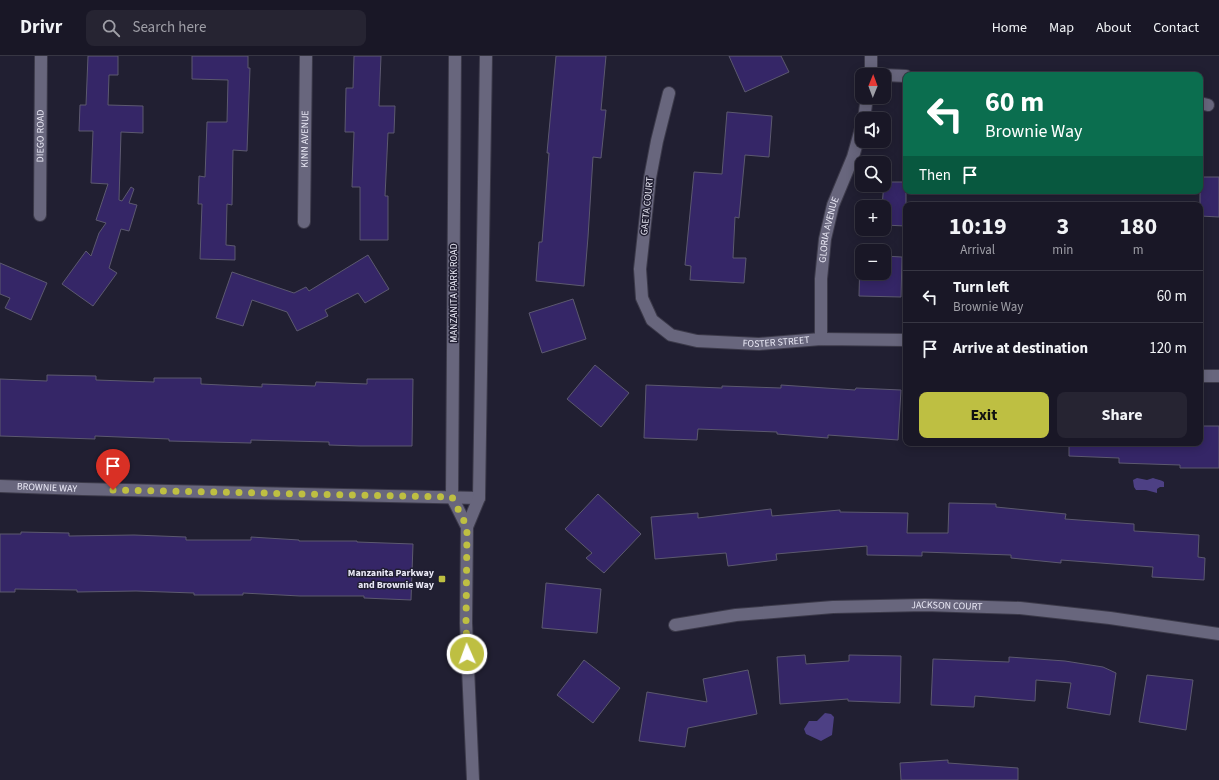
<!DOCTYPE html>
<meta charset="utf-8">
<style>
:root{--surface:#191726;--page:#262432;--text:#f1f3f6;--muted:#9f9fa7;--line:#373643;--accent:#bebf42}
body{margin:0;font-family:"Source Sans 3",sans-serif;background:var(--page);color:var(--text);height:100vh;display:flex;flex-direction:column;font-size:15px;white-space:nowrap}
*{box-sizing:border-box;margin:0}
p{font-size:13px;color:var(--muted)}
.icon{flex:none;width:22px;height:22px;fill:none;stroke:currentColor;stroke-width:2;stroke-linecap:round;stroke-linejoin:round}
.map{position:relative;flex:1;overflow:hidden}
.details{position:absolute;left:903px;top:146px;width:300px;height:244px;display:flex;flex-direction:column;background:var(--surface);border-radius:8px;box-shadow:0 2px 10px #0003,0 0 0 1px var(--line)}
.details>*{flex:none}
.guide{position:absolute;left:903px;top:16px;width:300px;height:122px;border-radius:8px;box-shadow:0 2px 10px #0003,0 0 0 1px var(--line);background:#0b6e4f;color:#fff;overflow:hidden}
.needle{width:26px;rotate:1deg}
.controls{position:absolute;left:855px;top:12px;display:grid;gap:8px}
.controls a{display:grid;place-items:center;width:36px;height:36px;border-radius:8px;background:var(--surface);box-shadow:0 2px 10px #0003,0 0 0 1px var(--line);font-size:20px}
.pin{position:absolute;display:grid;place-items:center;width:34px;height:34px;color:#fff;margin:-41px -17px;border-radius:50% 50% 50% 0;rotate:-45deg;box-shadow:0 0 4px #0007}
.pin .icon{rotate:45deg}
.me{position:absolute;width:44px;margin:-22px;rotate:358deg;stroke-linejoin:round;filter:drop-shadow(0 0 3px #0008)}
.turn{display:flex;align-items:center;gap:14px;height:84px;padding:0 16px;font-size:18px}
.turn .icon{width:52px;height:52px;stroke-width:2.5}
.turn b{display:block;font-size:28px;line-height:34px}
.then{display:flex;align-items:center;height:38px;padding:0 16px;background:#0003;gap:8px;font-size:15px}
.eta{display:flex;justify-content:space-evenly;align-items:center;height:68px;text-align:center}
.eta b{font-size:24px;font-weight:700;line-height:28px}
.action{display:flex;gap:8px;margin-top:auto;padding:8px 16px}
.action a{flex:1;height:46px;border-radius:8px;background:var(--accent);color:#111;font-size:16px;font-weight:700;line-height:46px;text-align:center}
.action a+a{background:var(--page);color:var(--text)}
ul{padding:0;list-style:none}
li{display:flex;align-items:center;gap:12px;height:52px;padding:0 16px;border-top:1px solid var(--line)}
li div{flex:1}
li b{display:block;font-size:15px}
li em{font-style:normal}
header{display:flex;align-items:center;gap:24px;box-sizing:border-box;height:56px;padding:0 20px;background:var(--surface);border-bottom:1px solid var(--line)}
header strong{font-size:19px}
nav{display:flex;gap:22px;margin-inline-start:auto;font-size:14px}
.search{width:280px;height:36px;background:var(--page);display:flex;align-items:center;gap:10px;box-sizing:border-box;padding:0 14px;border-radius:8px;color:var(--muted);font-size:15px}
.map>svg:first-child{display:block}
.water{fill:#4d4084}
.building{fill:#352667;stroke:#5c596f}
.lines{fill:none;stroke-linecap:round;stroke-linejoin:round}
.minor-casing{stroke:#3c3a4a;stroke-width:14}
.minor{stroke:#68667d;stroke-width:12}
.route{stroke:#bebf42;stroke-width:7;stroke-dasharray:0 12.6}
.poi-dot{fill:#bebf42;stroke:#211f32;stroke-width:1.5}
.labels{text-anchor:middle;dominant-baseline:central;stroke-width:3;stroke-linejoin:round;paint-order:stroke}
.street-label{font-size:10px;fill:#eae9f6;stroke:#211f32}
.poi-label{font-size:10px;font-weight:bold;fill:#eae9f6;stroke:#211f32;text-anchor:end}
</style>
<header>
<strong>Drivr</strong>
<div class="search"><svg class="icon" aria-label="search" viewBox="0 0 24 24"><circle cx="10" cy="10" r="6"/><path d="M15 15l6 6"/></svg>Search here</div>
<nav><a>Home</a><a>Map</a><a>About</a><a>Contact</a></nav>
</header>
<div class="map">
<svg width="1219" height="724" viewBox="0 0 1219 724">
<rect width="100%" height="100%" fill="#211f32"/>
<path class="water" d="M1137,422L1147,424L1153,422C1157,424 1160,423 1164,426V431H1160L1157,433V437L1146,434H1136L1134,431L1133,424Z
M825,657L831,658L834,661L832,679L821,685L806,678L804,673L809,665H817Z"/>
<path class="building" d="M88,0H118V19H109L108,49L143,50V77L121,76L119,144L122,145L131,131L134,133L129,147L137,149L129,175L121,173L109,212L117,217L93,250L62,228L86,195L91,200L99,177L106,167L96,164L108,128L91,127L93,75H79L80,49H86Z
M192,0H248V12H250L247,95L233,94L232,149L227,148L226,189L235,190V204L200,203L202,148H198L199,120L205,121L207,66H227L228,24L192,23Z
M354,0H381L379,50H395L394,77H388L385,140H388V184H360V131H352L354,76H345L346,32H353Z
M556,0H606L601,54H606L601,102L593,101L588,181L584,230L536,225L539,186H542L549,97H547Z
M729,0H781L789,16L745,36Z
M727,56L772,60L769,101L745,99L739,162L735,161L733,202H746L744,227L690,224L691,210L685,209L694,116L722,118Z
M1200,121H1219V161L1200,160Z
M884,126H906V170L884,169V151H882Z
M368,199L389,233L365,247L358,237L325,254L328,260L297,275L287,256L252,244L243,270L216,262L232,216L294,237L306,231L309,235Z
M860,200H862V217H884V200L902,201L901,241L859,240Z
M0,207L47,227L31,264L5,252L10,242L0,238Z
M573,243L586,283L542,297L529,257Z
M595,309L629,337L601,371L567,343Z
M47,319L96,320V324L154,326V322H201V328L262,331V328L315,330L316,326L367,328V323H413L412,390H360L329,389V386L251,384V387L169,385V383L95,380V383L0,380V323L47,325Z
M646,329L722,332V330L781,332V329L855,334L856,332L901,334L898,384L828,379V382L777,378V376L698,373L697,384L644,382Z
M1200,370H1219V412H1180V409L1119,407V402L1069,400V387H1200Z
M598,438L641,478L604,517L586,502L592,497L565,473Z
M949,447L996,448V451L1066,458L1065,463L1134,468V475L1199,479L1198,501L1205,502L1204,524L1152,521L1153,511L1061,504V507L1011,502V499L922,496V500L867,499V490L776,498L777,504L728,510L726,497L655,503L651,461L698,457V462L771,453L772,460L840,454V456L908,457L907,477H948Z
M21,476L69,477V480L134,479L186,481V484H251V481L299,484V485H357V486L413,488L411,544L364,542V540H300L243,537V539H194V537L136,535L77,536V534L15,533V536H0V478H21Z
M546,527L601,533L597,577L542,572Z
M805,599L806,608L849,605V599L901,600L900,647L848,645V643L780,648L777,601Z
M1009,601L1065,605L1103,611L1116,617L1110,659L1067,652L1071,627L1036,624L1035,645L975,640L974,651L931,649L933,603L1009,606Z
M584,604L620,632L593,667L557,639Z
M748,614L757,658L688,672L685,691L639,685L647,636L707,646L703,623Z
M1147,619L1193,624L1186,674L1139,666Z
M948,704V707L1018,712V724H901L900,707Z"/>
<g class="lines">
<g class="minor-casing">
<g id="minor">
<path d="M455,0L452,441L467,471"/>
<path d="M871,19V0"/>
<path d="M884,19L906,20"/>
<path id="s1" d="M669,37L657,85L650,122L640,213L642,242L652,264L671,279L697,285L759,288L821,283L906,284"/>
<path d="M1200,47L1208,49"/>
<path d="M864,63L867,41"/>
<path id="s2" d="M40,159L41,0"/>
<path id="s3" d="M304,166L306,0"/>
<path id="s4" d="M821,283V223L825,183L833,149L853,101L862,69"/>
<path d="M1200,320H1219"/>
<path id="s5" d="M0,430L82,433L479,442"/>
<path id="s6" d="M675,569L736,559L833,551L925,549L1020,552L1110,562L1219,578"/>
<path d="M473,724L466,567L467,471L479,442L486,0"/>
</g>
</g>
<use href="#minor" class="minor"/>
</g>
<g class="lines">
<path class="route" d="M113,434L452,441L467,471L466,567L467,598"/>
</g>
<rect class="poi-dot" x="438" y="519" width="8" height="8" rx="2"/>
<g class="labels">
<g class="street-label">
<text stroke="none"><textPath href="#s2" startOffset="79">DIEGO ROAD</textPath></text>
<text stroke="none"><textPath href="#s3" startOffset="83">KINN AVENUE</textPath></text>
<text transform="translate(647 150) rotate(-84)">GAETA COURT</text>
<text stroke="none"><textPath href="#s4" startOffset="110">GLORIA AVENUE</textPath></text>
<text transform="translate(454 237) rotate(-90)">MANZANITA PARK ROAD</text>
<text stroke="none"><textPath href="#s1" startOffset="362">FOSTER STREET</textPath></text>
<text stroke="none"><textPath href="#s5" startOffset="47">BROWNIE WAY</textPath></text>
<text stroke="none"><textPath href="#s6" startOffset="273">JACKSON COURT</textPath></text>
</g>
<g class="poi-label">
<text x="434" y="517">Manzanita Parkway<tspan x="434" dy="12">and Brownie Way</tspan></text>
</g>
</g>
</svg>
<div class="controls">
<a><svg class="needle" viewBox="-14 -14 28 28"><path d="M0-13l5 13h-10z" fill="#e53935"/><path d="M0 13l5-13h-10z" fill="#9f9fa7"/></svg></a>
<a><svg class="icon" aria-label="sound" viewBox="0 0 24 24"><path d="M4 9h4l5-4v14l-5-4H4zM17 9q2 3 0 6"/></svg></a>
<a><svg class="icon" aria-label="search" viewBox="0 0 24 24"><circle cx="10" cy="10" r="6"/><path d="M15 15l6 6"/></svg></a>
<a>+</a>
<a>−</a>
</div>
<div class="pin" style="left:113px;top:434px;background:#d93025"><svg class="icon" aria-label="arrive" viewBox="0 0 24 24"><path d="M6 21V4h12l-3 4 3 4H6"/></svg></div>
<svg class="me" style="left:467px;top:598px" viewBox="-20 -20 40 40"><circle r="17" fill="#bebf42" stroke="#fff" stroke-width="3"/><path d="M0-11L8 9 0 5-8 9z" fill="#fff"/></svg>
<div class="guide">
<div class="turn"><svg class="icon" aria-label="left" viewBox="0 0 24 24"><path d="M17 20v-9H6M10 6l-5 5 5 5"/></svg><div><b>60 m</b>Brownie Way</div></div>
<div class="then">Then<svg class="icon" aria-label="arrive" viewBox="0 0 24 24"><path d="M6 21V4h12l-3 4 3 4H6"/></svg></div>
</div>
<section class="details">
<div class="eta">
<div><b>10:19</b><p>Arrival</p></div>
<div><b>3</b><p>min</p></div>
<div><b>180</b><p>m</p></div>
</div>
<ul>
<li><svg class="icon" aria-label="left" viewBox="0 0 24 24"><path d="M17 20v-9H6M10 6l-5 5 5 5"/></svg><div><b>Turn left</b><p>Brownie Way</p></div><em>60 m</em></li>
<li><svg class="icon" aria-label="arrive" viewBox="0 0 24 24"><path d="M6 21V4h12l-3 4 3 4H6"/></svg><div><b>Arrive at destination</b></div><em>120 m</em></li>
</ul>
<div class="action"><a>Exit</a><a>Share</a></div>
</section>
</div>
